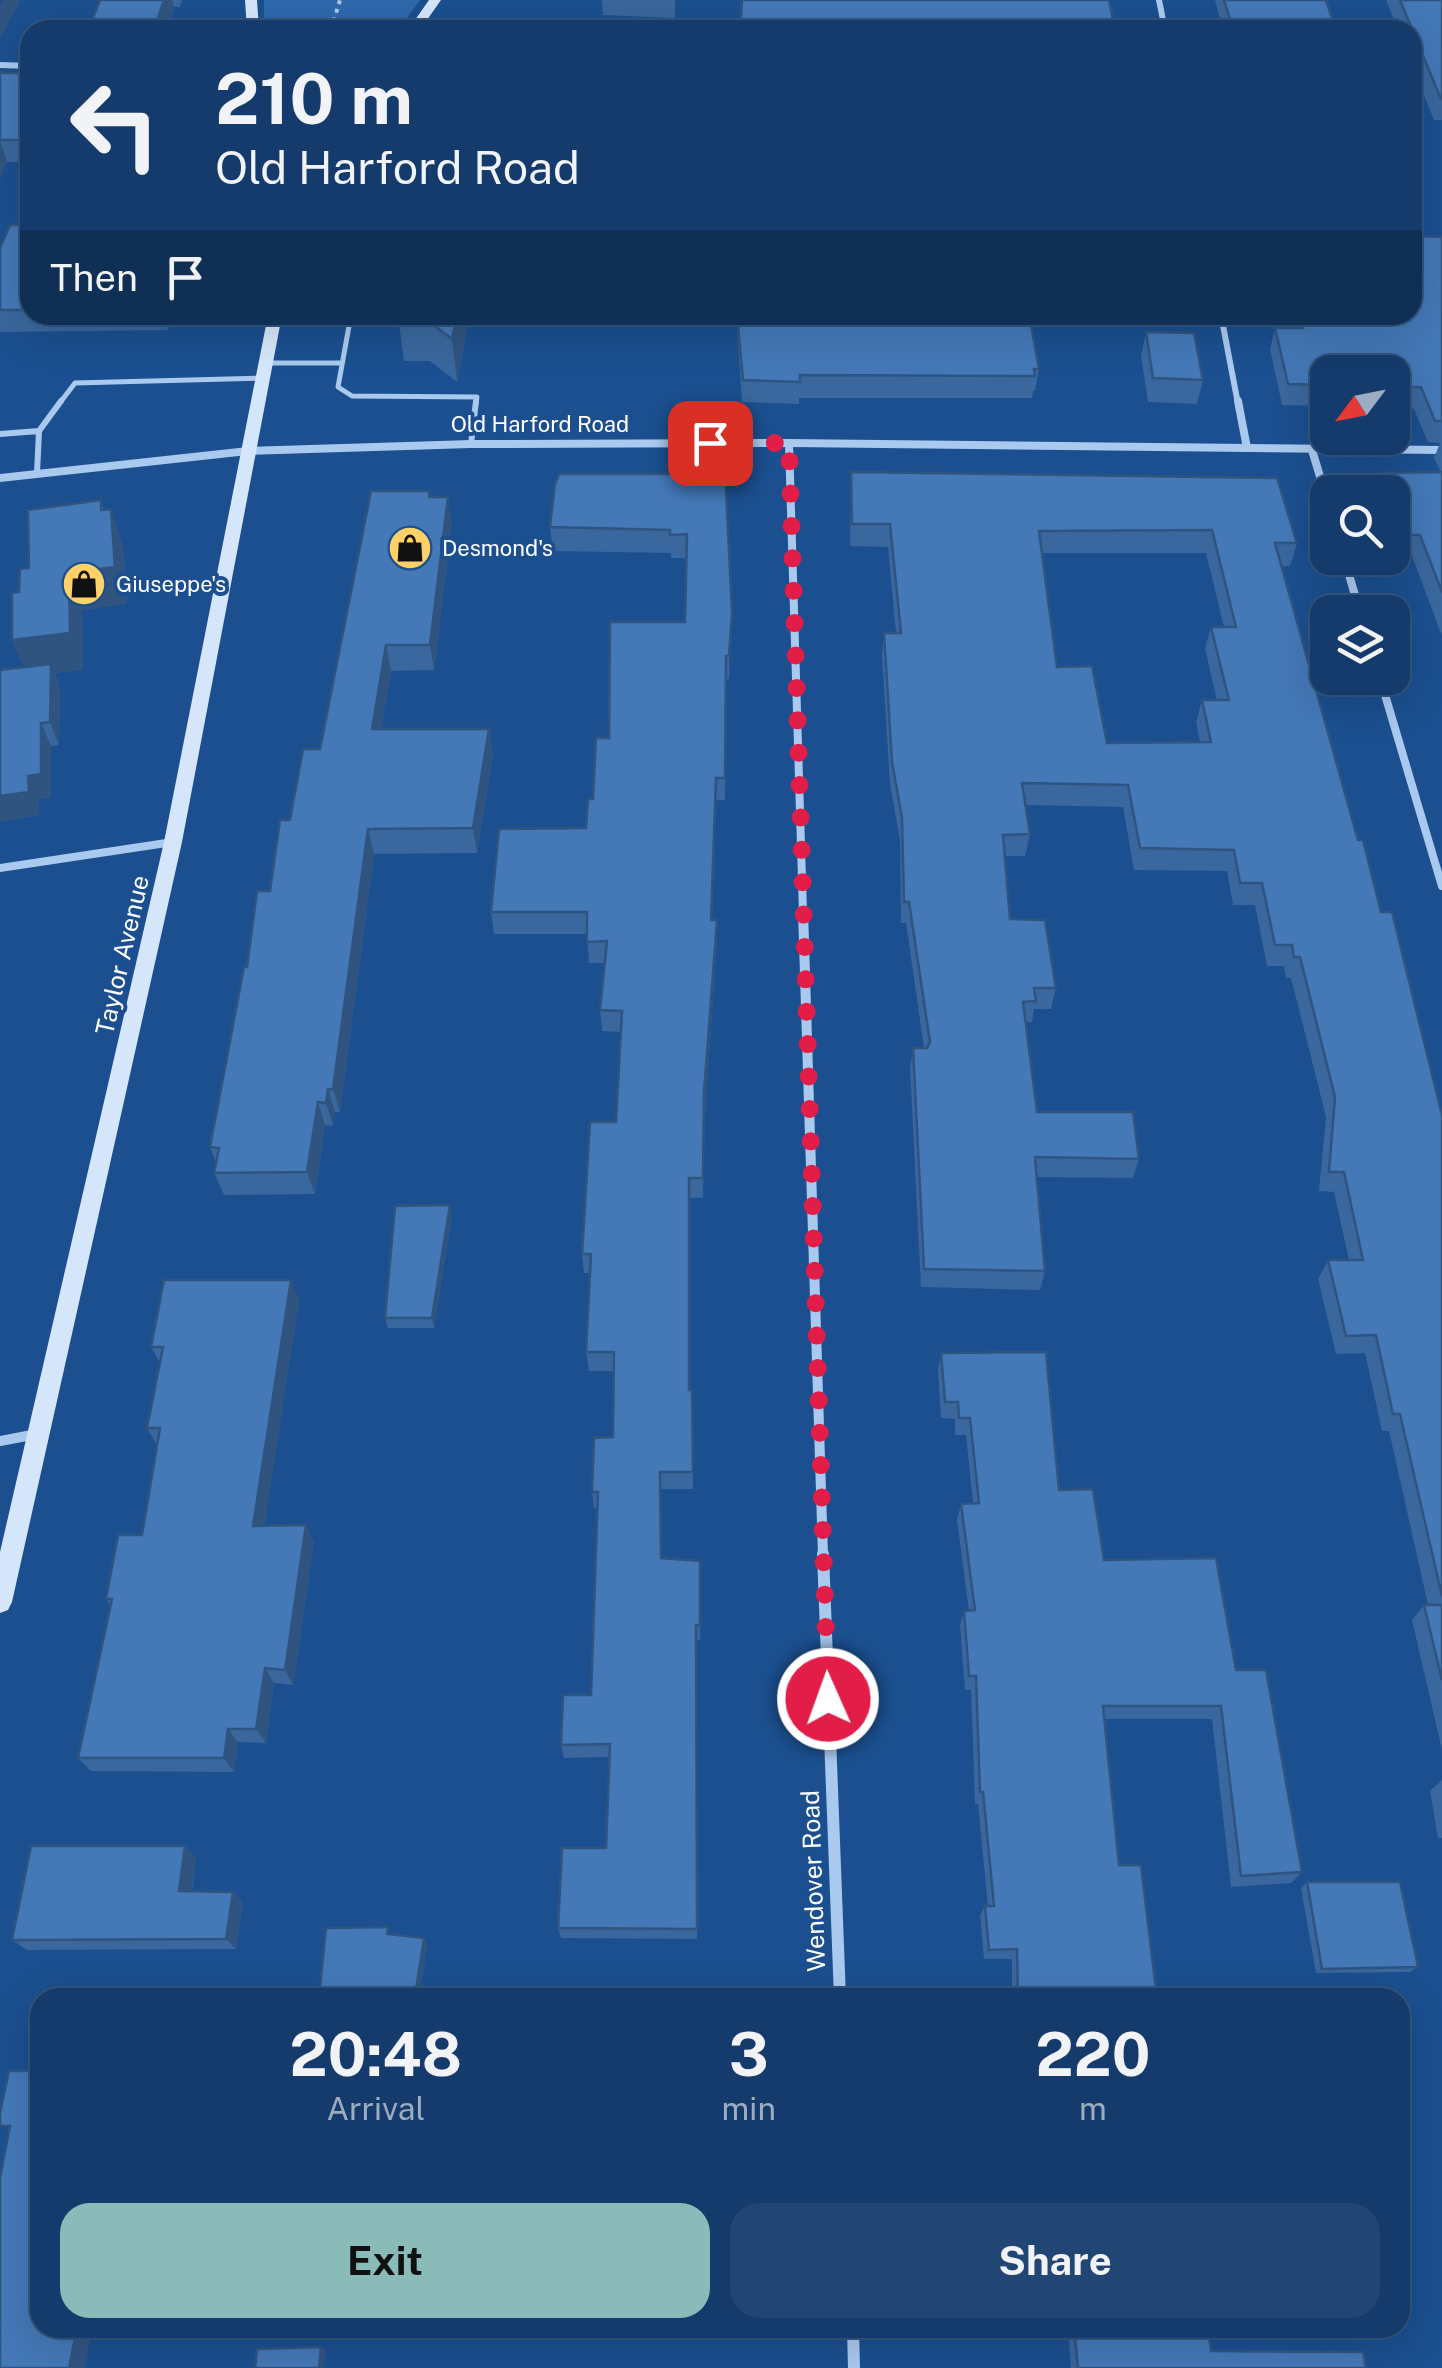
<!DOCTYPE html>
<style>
:root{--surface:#143b6b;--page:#214673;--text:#f1f3f6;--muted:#9dadc1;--line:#33557e;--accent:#8bbbb9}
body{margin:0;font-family:"Public Sans",sans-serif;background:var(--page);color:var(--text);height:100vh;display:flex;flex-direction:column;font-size:38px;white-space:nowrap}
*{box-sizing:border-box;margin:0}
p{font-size:32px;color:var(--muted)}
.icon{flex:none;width:55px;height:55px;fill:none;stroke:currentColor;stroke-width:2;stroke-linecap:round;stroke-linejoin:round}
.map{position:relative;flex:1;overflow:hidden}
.details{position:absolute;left:30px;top:1988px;width:1380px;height:350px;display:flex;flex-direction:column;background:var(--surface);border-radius:30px;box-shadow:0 10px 40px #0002,0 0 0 2px var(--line)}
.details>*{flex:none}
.banner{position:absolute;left:20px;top:20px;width:1402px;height:305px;border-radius:30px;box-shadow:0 10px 40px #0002,0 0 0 2px var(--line);background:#143b6b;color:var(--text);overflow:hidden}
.needle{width:65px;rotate:238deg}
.controls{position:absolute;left:1310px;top:355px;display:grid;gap:20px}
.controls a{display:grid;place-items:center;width:100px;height:100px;border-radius:20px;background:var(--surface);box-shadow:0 10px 40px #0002,0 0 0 2px var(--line);font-size:50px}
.pin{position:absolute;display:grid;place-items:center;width:85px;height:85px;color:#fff;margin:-42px;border-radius:20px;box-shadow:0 5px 15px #0006}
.me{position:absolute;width:110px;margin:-55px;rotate:358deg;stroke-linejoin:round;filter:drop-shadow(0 0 8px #0008)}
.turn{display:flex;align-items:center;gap:35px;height:210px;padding:0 30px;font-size:45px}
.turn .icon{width:130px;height:130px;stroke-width:2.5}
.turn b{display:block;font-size:70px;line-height:85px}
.then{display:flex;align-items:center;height:95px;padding:0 30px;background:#0003;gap:20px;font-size:38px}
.eta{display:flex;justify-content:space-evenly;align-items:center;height:170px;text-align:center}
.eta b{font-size:60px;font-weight:700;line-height:70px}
.action{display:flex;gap:20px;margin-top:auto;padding:20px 30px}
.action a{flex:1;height:115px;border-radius:30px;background:var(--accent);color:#111;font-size:40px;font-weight:700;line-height:115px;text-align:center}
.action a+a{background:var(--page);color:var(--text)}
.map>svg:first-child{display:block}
.green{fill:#2e69ad}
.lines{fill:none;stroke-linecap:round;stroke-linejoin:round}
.path{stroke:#a9c9ee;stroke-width:4;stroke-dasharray:4 5;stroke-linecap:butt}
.service-far1{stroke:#a9c9ee;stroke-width:5}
.service{stroke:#a9c9ee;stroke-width:6}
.minor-far3{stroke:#a9c9ee;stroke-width:6}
.minor-far2{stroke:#a9c9ee;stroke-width:8}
.minor-far1{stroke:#a9c9ee;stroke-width:10}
.minor{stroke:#a9c9ee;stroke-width:12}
.tertiary{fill:#a9c9ee;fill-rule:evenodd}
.secondary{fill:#d6e6fa;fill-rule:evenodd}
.wall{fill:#3a679d;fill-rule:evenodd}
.shaded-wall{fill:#305480}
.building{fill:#4478b7;stroke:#305480;stroke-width:2.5;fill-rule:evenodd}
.route{stroke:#e11d48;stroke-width:18;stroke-dasharray:0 32.4}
.labels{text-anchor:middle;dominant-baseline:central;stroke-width:8;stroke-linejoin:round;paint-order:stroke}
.far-street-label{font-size:22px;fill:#fff;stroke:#1b4f8f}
.far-poi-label{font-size:22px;fill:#fff;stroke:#1b4f8f;text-anchor:start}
.street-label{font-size:25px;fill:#fff;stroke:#1b4f8f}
</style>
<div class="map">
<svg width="1442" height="2368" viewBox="0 0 1442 2368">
<rect width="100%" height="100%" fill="#1b4f8f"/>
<path class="green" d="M264,0H420L398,30H264Z"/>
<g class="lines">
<path class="path" d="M331,30L340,0"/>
<path class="service-far1" d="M351,315L338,387L352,396L477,397L476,404
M267,363H342
M59,404L75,383L263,378"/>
<path class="service" d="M39,431L61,401
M0,434L39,431L37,473
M471,444L476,401"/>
<path class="minor-far3" d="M1159,0L1165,30
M0,65L30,66
M1221,315L1238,404"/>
<path class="minor-far2" d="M1238,401L1247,448
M789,443L803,913
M1312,450L1328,503
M1344,558L1360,612
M1380,678L1442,886
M0,868L173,842"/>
<path class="minor-far1" d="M803,910L823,1556
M0,1441L37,1434"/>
<path class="minor" d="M823,1554L840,1998
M853,2328L854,2368"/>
<path class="tertiary" d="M789,439L1442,446V454L789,447L471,448L248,455L0,482V474L248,447L471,440Z"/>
<path class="secondary" d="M245,0H257L259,30H247Z
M429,0H441L420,30H408Z
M268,315H282L182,842L12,1602L8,1610L0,1613V1552L164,842Z"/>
</g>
<path class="wall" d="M100,0H182L180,7H174L166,30H88Z
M602,0H675V18L603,15Z
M1215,0H1326L1336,30H1223Z
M1386,0H1442V120H1434L1412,66V30H1398Z
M0,73H30V162H7L0,178Z
M30,225V315H173L168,330L0,332V248Z
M1442,237V636L1412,556H1394L1392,551V492H1373L1380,473L1441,472L1434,458L1440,443L1428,442L1414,409L1392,408V372H1328V406L1282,405L1270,349L1275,328H1292L1289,315H1412Z
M398,315H470L457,382L430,361H404Z
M736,315H918L919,320L1039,369L1035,391H1033L1032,398H799V404L742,402Z
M1146,332L1203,380L1197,404L1148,402L1141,356Z
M851,472L1297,543L1290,566H1282L1358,840L1442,1115V1750L1412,1620L1424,1605H1428L1389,1431H1382L1365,1353L1336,1354L1318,1279L1328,1260H1349L1334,1192L1319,1191L1326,1117L1291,978H1286L1284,966H1267L1255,905H1233L1227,871L1134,870L1123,807L1025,805L1030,834L1025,856H1005L1010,919L1056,988L1051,1009H1034L1032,1022H1025L1037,1112L1139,1159L1133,1178L1036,1177L1045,1271L1040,1290L921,1287L910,1068L913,1048H924L906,923H901L900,840L890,784L882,655L884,633H896L888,547L850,546ZM1042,553H1206L1224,627H1211L1205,649L1217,700H1202L1196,722L1200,742L1107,743L1057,667Z
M687,474L732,612L729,679H726L725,800H716L712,920L717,941L705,1114L703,1198H690L689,1390H692L693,1489H661L662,1559L700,1561V1640H697V1939L561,1938L558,1928L606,1848L609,1757L564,1758L561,1745L591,1695L597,1508H594L592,1492L613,1437L614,1371H589L586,1352L590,1273H584L582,1254L616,1122L621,1032L602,1031L600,1010L605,963H589L587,934H494L491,912L586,828L609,738L685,622L686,558H671V553L553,551L550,527Z
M429,491L430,497L452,523L434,670L391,671L381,729H489L493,755L477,853L374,854L340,1112H335L333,1126L325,1125L315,1194L224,1195L214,1173L216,1163L210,1147L247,967L290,820Z
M101,500L104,510L111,509L123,546L127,603L82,610L83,669L55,673L60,688L59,745L51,746V797L38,799L39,815L0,821V670L23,667L19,592L29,568Z
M452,1216L434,1328H388L385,1318Z
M299,1300L264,1526L314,1542L293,1685L274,1683L266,1743L238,1742L234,1772L91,1771L78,1758L110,1605L106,1599L142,1535L157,1445L147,1428L160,1363L151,1347Z
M941,1353L1059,1490L1104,1560L1236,1670L1302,1872L1291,1883L1231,1887L1212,1719H1105L1119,1865L1157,1998H1012V1959H984L980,1915L985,1906H988L978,1804H975L971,1690H965L960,1625L964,1611H969L957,1520L961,1504L973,1503L966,1435H955V1419L941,1418L938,1370Z
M1442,1780V1838H1438L1430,1791Z
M196,1857L192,1891L233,1892L243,1903L236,1949L27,1950L12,1940Z
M1307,1882L1418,1967L1410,1972L1316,1973L1301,1888Z
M392,1933L391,1934L427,1943L420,1995L377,1993L376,1998H319Z
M1068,2328H1208L1211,2351L1366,2368H1071Z"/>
<path class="shaded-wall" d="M3,0H21L0,39V6Z
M164,0H172L174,7L166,30H154Z
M0,140L7,162L0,178Z
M164,315H173L168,330Z
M457,315H470L457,382L452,339Z
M448,497L452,523L434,670L430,645Z
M111,509L123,546L127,603L82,610L83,669L55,673L60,688L59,745L50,722L27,677L12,640L69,573Z
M732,612V635L729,679V656Z
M386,645L391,671L377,754L372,729Z
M41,723L51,746V797L38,799L39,815L0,821V796L28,776Z
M489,729L493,755L477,853L473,828Z
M368,829L374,854L340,1112L333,1089Z
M717,920V941L705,1114L703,1198L704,1093Z
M328,1089L335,1112L333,1126L326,1103Z
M318,1102L325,1125L315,1194L307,1172Z
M450,1205L452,1216L434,1328L432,1318Z
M291,1280L299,1300L262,1543L253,1526Z
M306,1525L314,1542L293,1685L285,1670Z
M265,1668L274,1683L266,1743L256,1729Z
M228,1729L238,1742L234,1772L224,1758Z
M185,1846L196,1857L190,1902L179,1891Z
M233,1892L243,1903L236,1949L226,1939Z
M424,1938L427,1943L420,1995L416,1990Z
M77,2328H92L85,2368H69Z
M321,2347L326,2348L324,2368H319Z"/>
<path class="building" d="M100,0H164L154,30H88Z
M742,0H1109L1115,30H740Z
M1224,0H1326L1336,30H1233Z
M1400,0H1442V99H1441Z
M0,73H30V140H0Z
M10,225H30V310H0V248Z
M1412,236L1442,237V421H1435L1421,387H1392V372H1328V385L1288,384L1275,328H1303L1300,315H1412Z
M398,315H457L452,339L424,318H397Z
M737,315H918L919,320L1030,319L1039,369H1034L1035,376L800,375V382L743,380Z
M1146,332L1194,333L1203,380L1153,378Z
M688,428H723L732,612L729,656H726L725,778H716L711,920H717L704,1093L703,1178H689V1390H692L693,1472H660L661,1558L700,1561V1625H696L697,1929L558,1928L562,1848H606L610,1744L561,1745L563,1695H591L598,1492H592L594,1438L613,1437L614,1352H586L591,1254H582L590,1122H616L622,1011L600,1010L607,941L587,942V912H491L499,829L586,828L588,799H593L596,738H609L610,622H685L687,534L670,535V530L550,527L555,484L559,474H687Z
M851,472L1277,478L1297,543H1275L1358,840H1363L1381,912H1392L1442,1115V1596L1400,1414H1393L1376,1335L1346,1336L1328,1260H1363L1344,1172H1329L1335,1097L1300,957H1294L1292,945H1275L1262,883H1240L1234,850L1140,848L1128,785L1022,783L1030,834L1003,835L1010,919L1045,920L1056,988H1034L1036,1001L1023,1002L1037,1112H1133L1139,1159L1035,1157L1045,1271L924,1269L913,1048H927L930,1042L909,902H904L902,818L892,762L884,633H901L890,524H852ZM1212,530L1236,627H1211L1229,700H1202L1211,742L1107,743L1092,666L1057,667L1039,531Z
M1442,472V592L1420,535H1402L1392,508V492H1387L1380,473Z
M371,491H429V497H448L430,645H386L372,729H489L473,828L368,829L333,1089H328L326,1103L318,1102L307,1172L214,1173L219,1148L210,1147L244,967H247L257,891H270L280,820H290L303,749H320Z
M101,500V510L111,509L115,567L69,573L70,633L12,640V593L19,592L20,569L29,568L28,510Z
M51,664L50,722L41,723V774L28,776L29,792L0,796V670Z
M450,1205L432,1318H385L395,1206Z
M164,1280H291L253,1526L306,1525L285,1670L265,1668L256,1729H228L224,1758H78L112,1599H106L118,1535H142L160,1428H147L163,1347H151Z
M1046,1352L1059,1490L1093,1489L1104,1560L1216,1558L1236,1670H1266L1302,1872L1241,1876L1221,1706H1103L1119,1865H1141L1157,1998H1018L1017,1949L989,1950L985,1906H994L983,1792H980L976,1676H969L964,1611L975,1610L961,1504L979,1503L970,1418H959L958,1402H945L941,1353Z
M1424,1605H1442V1680Z
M31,1846H185L179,1891L233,1892L226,1939L12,1940Z
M1307,1882H1400L1418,1967L1322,1969Z
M388,1927L387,1934L424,1938L416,1990L373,1988L372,1998H319L326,1928Z
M38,2051H40V2328H77L69,2368H0V2178L10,2126H0V2113L9,2071H34Z
M1074,2328H1208L1211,2351L1363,2352L1366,2368H1078Z
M321,2347L319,2368H255L257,2349Z"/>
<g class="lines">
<path class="route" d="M710,443H789L828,1699"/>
</g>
<defs>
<g id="shop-disc" transform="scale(2.25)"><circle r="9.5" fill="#ffd166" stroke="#1b4f8f"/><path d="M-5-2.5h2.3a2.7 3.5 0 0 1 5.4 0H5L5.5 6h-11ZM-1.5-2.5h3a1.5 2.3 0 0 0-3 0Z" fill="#111"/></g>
</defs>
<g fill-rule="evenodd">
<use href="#shop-disc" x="410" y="548"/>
<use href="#shop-disc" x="84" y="584"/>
</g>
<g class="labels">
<g class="far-street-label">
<text x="540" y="424">Old Harford Road</text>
</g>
<g class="far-poi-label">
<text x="442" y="548">Desmond's</text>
<text x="116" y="584">Giuseppe's</text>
</g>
<g class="street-label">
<text transform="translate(122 955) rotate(-77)">Taylor Avenue</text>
<text transform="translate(813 1881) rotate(-92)">Wendover Road</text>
</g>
</g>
</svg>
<div class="controls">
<a><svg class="needle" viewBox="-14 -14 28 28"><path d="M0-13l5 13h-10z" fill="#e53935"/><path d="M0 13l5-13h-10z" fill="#9dadc1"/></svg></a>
<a><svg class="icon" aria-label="search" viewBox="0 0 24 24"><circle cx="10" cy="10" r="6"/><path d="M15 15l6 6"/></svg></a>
<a><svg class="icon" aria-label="layers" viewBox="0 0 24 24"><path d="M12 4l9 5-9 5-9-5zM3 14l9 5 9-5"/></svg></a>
</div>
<div class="pin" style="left:710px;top:443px;background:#d93025"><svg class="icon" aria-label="arrive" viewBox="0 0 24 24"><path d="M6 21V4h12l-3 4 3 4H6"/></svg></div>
<svg class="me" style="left:828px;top:1699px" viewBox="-20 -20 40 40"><circle r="17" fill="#e11d48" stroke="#fff" stroke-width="3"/><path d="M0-11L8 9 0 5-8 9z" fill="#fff"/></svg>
<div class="banner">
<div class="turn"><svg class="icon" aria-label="left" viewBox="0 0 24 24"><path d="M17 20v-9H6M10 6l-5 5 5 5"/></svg><div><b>210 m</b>Old Harford Road</div></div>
<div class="then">Then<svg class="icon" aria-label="arrive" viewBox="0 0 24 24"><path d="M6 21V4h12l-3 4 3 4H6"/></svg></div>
</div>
<section class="details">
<div class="eta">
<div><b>20:48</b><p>Arrival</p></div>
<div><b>3</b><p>min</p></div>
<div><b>220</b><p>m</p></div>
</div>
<div class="action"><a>Exit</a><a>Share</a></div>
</section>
</div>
